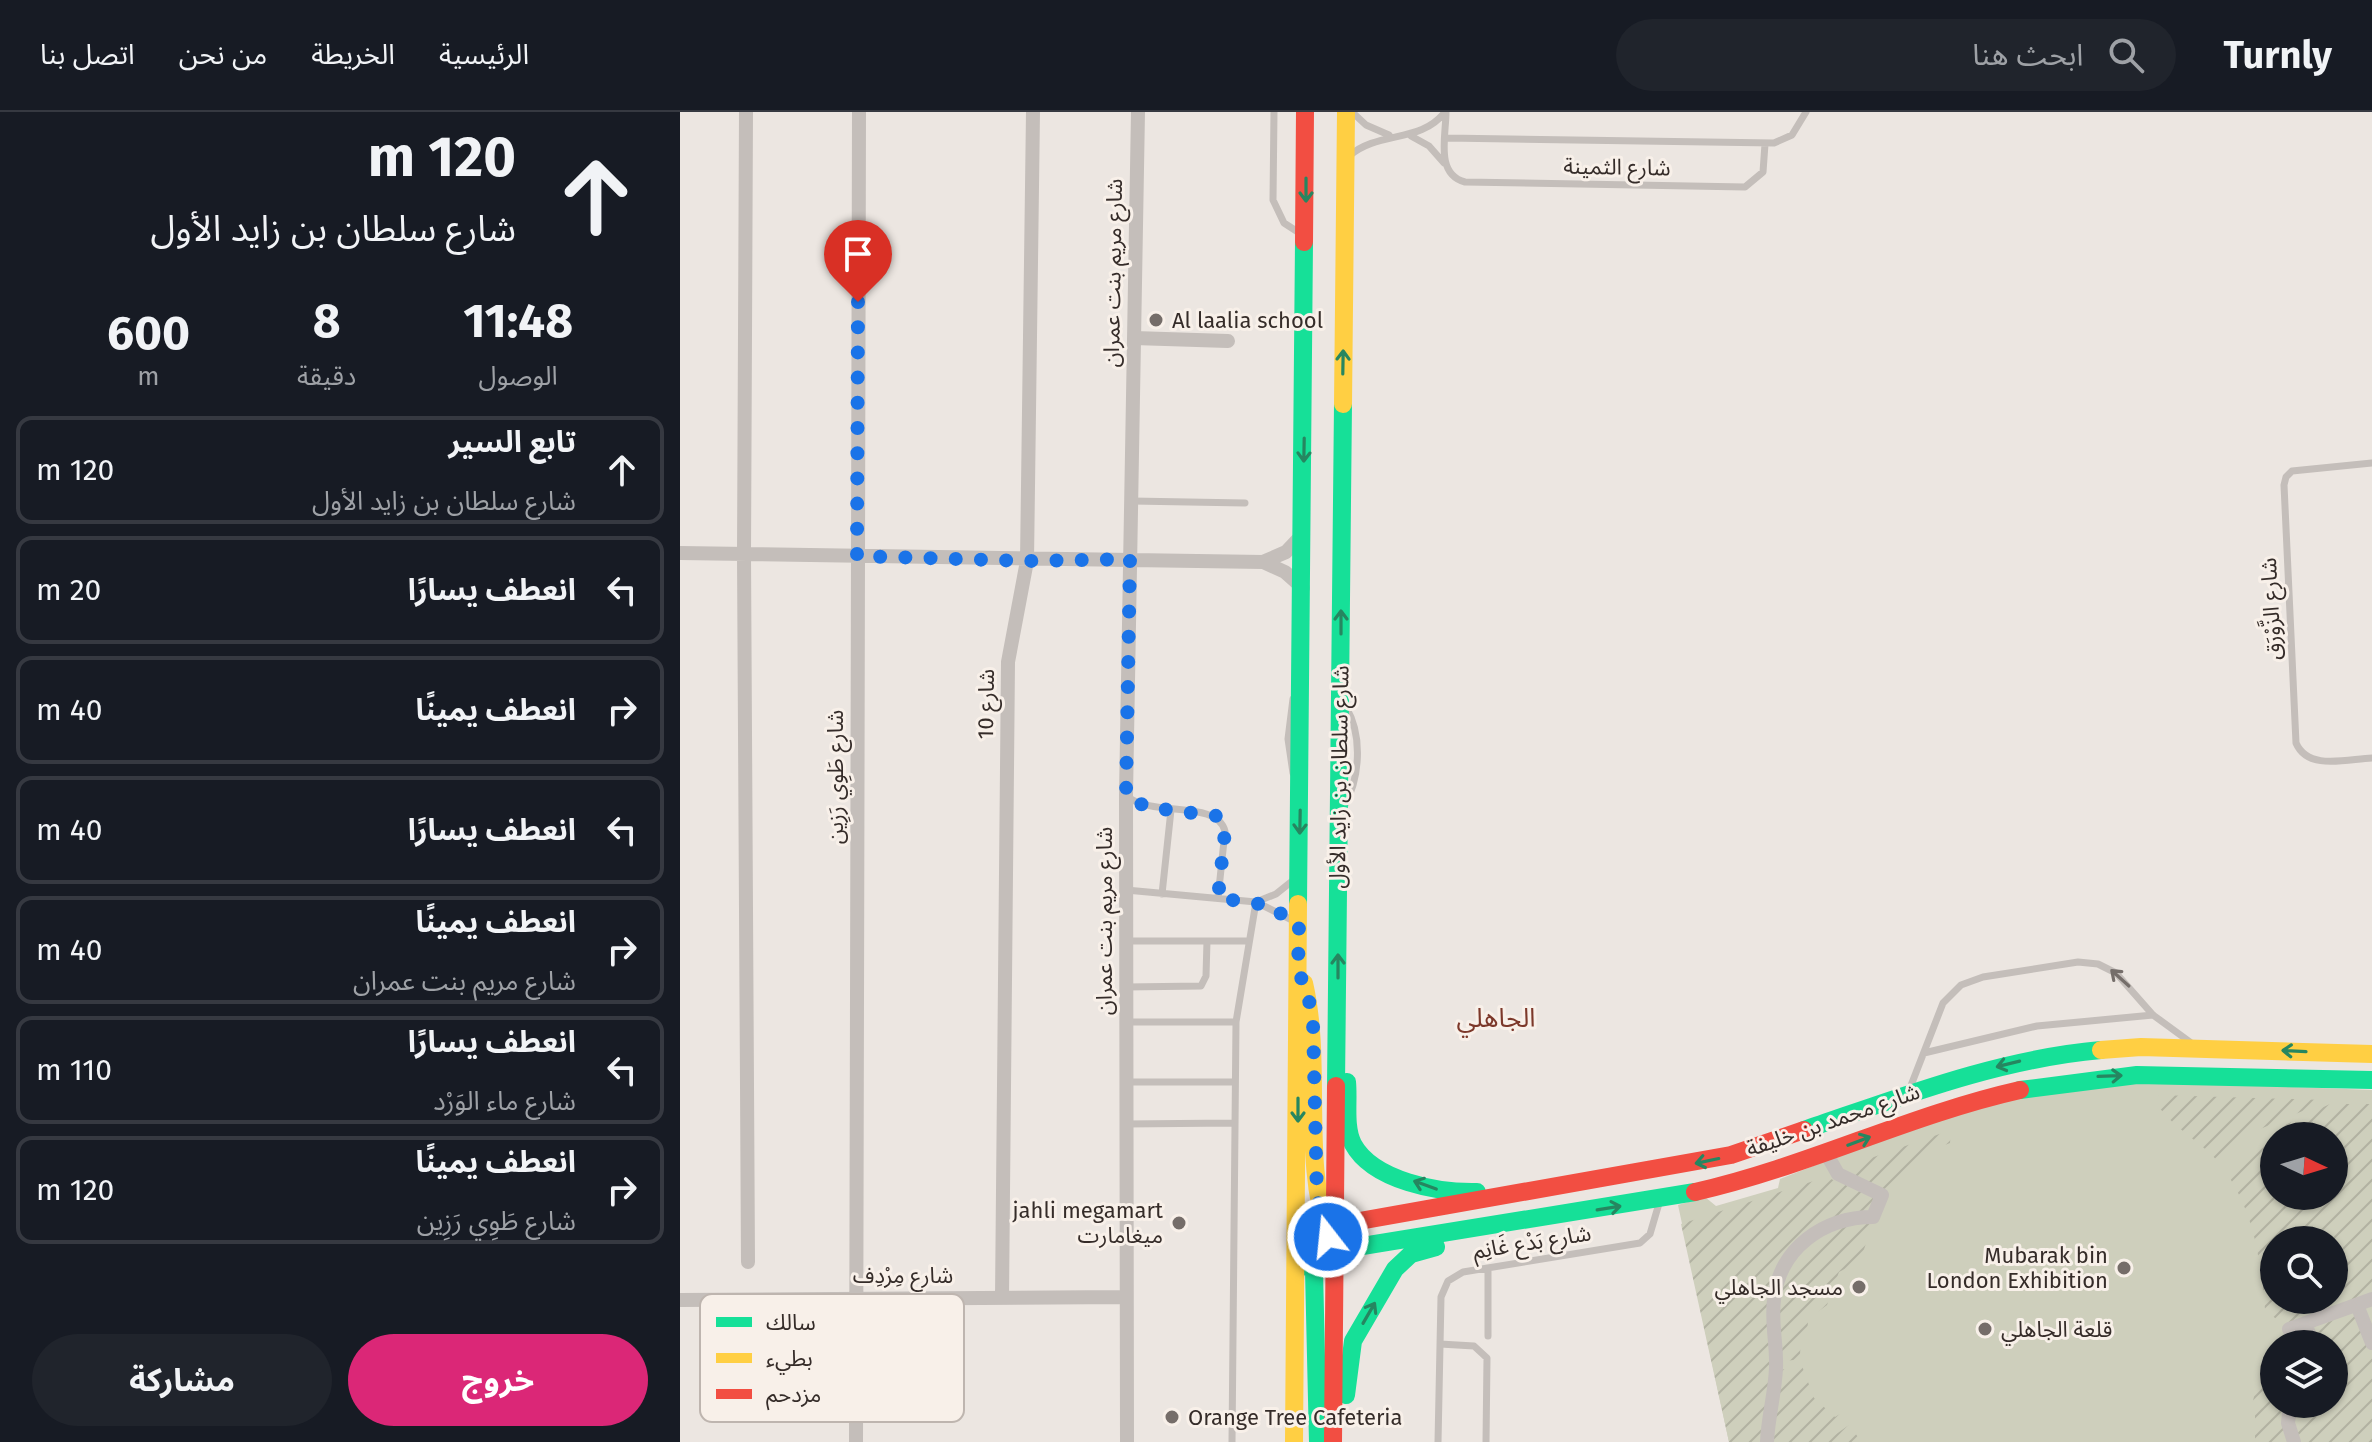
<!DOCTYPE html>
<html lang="ar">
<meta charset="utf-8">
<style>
:root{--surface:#171b24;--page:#20242c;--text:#f1f3f6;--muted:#9ea1a6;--line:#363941;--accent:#db2777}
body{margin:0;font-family:"Fira Sans","Noto Sans Arabic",sans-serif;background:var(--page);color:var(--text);direction:rtl;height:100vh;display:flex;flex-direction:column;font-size:30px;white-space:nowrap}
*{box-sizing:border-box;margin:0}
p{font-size:26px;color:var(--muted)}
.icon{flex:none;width:44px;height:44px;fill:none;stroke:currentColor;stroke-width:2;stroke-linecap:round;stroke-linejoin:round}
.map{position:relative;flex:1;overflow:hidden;direction:ltr}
.drawer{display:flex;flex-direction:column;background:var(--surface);width:680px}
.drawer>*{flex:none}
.banner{background:#171b24;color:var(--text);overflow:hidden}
.needle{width:52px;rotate:94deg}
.fabs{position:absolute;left:1580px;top:1010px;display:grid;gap:16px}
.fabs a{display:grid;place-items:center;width:88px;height:88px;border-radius:50%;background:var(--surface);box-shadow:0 2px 6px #0004;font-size:40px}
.pin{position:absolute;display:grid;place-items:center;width:68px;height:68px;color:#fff;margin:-82px -34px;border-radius:50% 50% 50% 0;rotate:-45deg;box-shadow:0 0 8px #0007}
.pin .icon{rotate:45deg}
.me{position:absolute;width:88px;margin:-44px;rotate:344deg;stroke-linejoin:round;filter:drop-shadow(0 0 6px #0008)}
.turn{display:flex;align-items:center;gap:28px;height:168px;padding:0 32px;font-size:36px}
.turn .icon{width:104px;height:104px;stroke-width:2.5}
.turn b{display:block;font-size:56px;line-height:68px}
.eta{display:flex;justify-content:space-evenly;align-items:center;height:136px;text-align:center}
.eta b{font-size:48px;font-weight:700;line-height:56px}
.cta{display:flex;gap:16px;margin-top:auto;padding:16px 32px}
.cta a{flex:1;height:92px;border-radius:48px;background:var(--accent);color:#fff;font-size:32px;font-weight:700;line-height:92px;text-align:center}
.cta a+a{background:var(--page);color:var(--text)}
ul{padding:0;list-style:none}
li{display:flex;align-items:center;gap:24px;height:108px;margin:0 16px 12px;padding:0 16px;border:4px solid var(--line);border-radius:16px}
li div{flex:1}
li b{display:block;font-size:30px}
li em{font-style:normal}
header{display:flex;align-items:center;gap:48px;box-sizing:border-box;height:112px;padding:0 40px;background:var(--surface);border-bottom:2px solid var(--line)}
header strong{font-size:38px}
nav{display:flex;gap:44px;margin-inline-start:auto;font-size:28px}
.search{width:560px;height:72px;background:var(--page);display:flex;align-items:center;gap:20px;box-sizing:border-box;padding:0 28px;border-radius:44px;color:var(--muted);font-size:30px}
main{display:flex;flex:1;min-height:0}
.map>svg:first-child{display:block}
.green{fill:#cecfbc;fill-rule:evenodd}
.garden{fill:url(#garden-furrows);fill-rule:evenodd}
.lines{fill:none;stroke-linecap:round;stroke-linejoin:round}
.lane{stroke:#c4beba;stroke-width:7}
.street{stroke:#c4beba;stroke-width:14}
.fast{stroke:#16e098;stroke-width:18}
.slow{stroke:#ffcf43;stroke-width:18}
.jam{stroke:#f24e42;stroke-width:18}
.oneway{stroke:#268660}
.oneway2{stroke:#756e6a}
.route{stroke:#1a73e8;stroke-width:14;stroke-dasharray:0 25.2}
.poi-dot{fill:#756d69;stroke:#f8f0e9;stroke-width:3}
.labels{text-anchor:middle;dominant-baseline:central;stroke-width:6;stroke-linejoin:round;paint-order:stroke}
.street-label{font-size:22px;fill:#352c29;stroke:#f8f0e9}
.poi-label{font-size:22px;fill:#352c29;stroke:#f8f0e9;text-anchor:start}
.quarter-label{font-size:26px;fill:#7c382a;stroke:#f8f0e9}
.key{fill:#f8f0e9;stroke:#beb5af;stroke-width:2}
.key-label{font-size:22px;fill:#352c29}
</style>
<header>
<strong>Turnly</strong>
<div class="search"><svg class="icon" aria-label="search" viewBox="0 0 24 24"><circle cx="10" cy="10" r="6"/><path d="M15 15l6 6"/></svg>ابحث هنا</div>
<nav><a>الرئيسية</a><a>الخريطة</a><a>من نحن</a><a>اتصل بنا</a></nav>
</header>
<main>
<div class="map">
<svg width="1692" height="1330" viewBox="0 0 1692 1330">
<defs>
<pattern id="garden-furrows" width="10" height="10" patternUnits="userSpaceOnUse" patternTransform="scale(2)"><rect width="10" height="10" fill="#cecfbc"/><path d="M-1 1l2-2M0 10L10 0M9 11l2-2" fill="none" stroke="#b2b2a2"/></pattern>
</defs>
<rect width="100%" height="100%" fill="#ece6e1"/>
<path class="green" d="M1485,970L1692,978V1330H1049L998,1093L1025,1085L1036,1094L1098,1076L1100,1067C1194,1031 1292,987 1393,976C1424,972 1455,972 1485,970ZM1594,1024H1654V1084H1594ZM1594,1128H1654V1188H1594ZM1594,1232H1654V1292H1594Z"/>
<path class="garden" d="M1479,983L1643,988L1644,990L1573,1020L1541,1053C1521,1028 1492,1017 1475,989Z
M1650,992H1692V1184L1605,1215L1585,1197C1580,1146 1575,1104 1546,1060L1581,1024ZM1594,1024H1654V1084H1594ZM1594,1128H1654V1188H1594Z
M1271,1018L1270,1031L1249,1039L1251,1043L1209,1080L1166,1062L1171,1053Z
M1146,1065L1197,1086L1191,1102L1176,1103L1106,1146L1080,1330H1049L1001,1112Z
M1194,1108L1180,1149L1159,1160L1147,1193L1128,1207C1129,1221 1119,1228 1120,1247L1099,1250C1096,1204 1096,1151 1140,1121C1153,1113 1178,1111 1194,1108Z
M1674,1201L1692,1240V1330H1620C1614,1318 1611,1304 1617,1292H1654V1232H1637L1633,1215Z
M1122,1254L1134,1286L1155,1305L1160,1302L1164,1308L1137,1330H1091L1100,1258Z
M1594,1263V1292H1605L1608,1330H1575V1303L1571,1297L1578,1268Z
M1169,1313L1178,1325L1172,1330H1145Z"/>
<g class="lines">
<path class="lane" d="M594,0L593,88L604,111L621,122
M672,0L686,13L709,23
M766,0C766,24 755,62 785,70L1065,75L1083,60L1085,32
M731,24L749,34L764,51
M766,26L1094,31L1112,23L1126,0
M669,44C699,18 740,32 765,0
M1692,351L1612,359L1606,365L1604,373L1616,631C1628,659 1667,647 1692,646
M452,389L565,391
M613,587L608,627L613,661
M448,685C474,705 537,688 545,719L538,786
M664,695C680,666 683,624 666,595
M446,778L576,790L614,809
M482,782L491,698
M576,790L596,782L616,766
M446,829H569
M446,875L521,874L526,864L527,829
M446,910H556
M1244,941L1357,914L1473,903
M446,970H554
M1230,976L1263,891L1281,873L1303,865L1398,850L1418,852L1436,861L1473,903L1510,930
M445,1012L554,1011
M808,1156V1224
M760,1232L794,1234L807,1246L806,1330
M552,1330L556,910L576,790
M758,1330L761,1185L768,1169L783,1160L960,1131L970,1122L980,1088"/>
<path class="street" d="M66,0L64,443L68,1150
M454,226L548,229
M0,441L583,450L605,460L623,476
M583,450L606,440L623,422
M322,1186L328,550L347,449L353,0
M0,1188L445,1185
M1677,1193L1692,1231
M1625,1211L1633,1232
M1609,1217L1692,1187
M1610,1292L1608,1311L1614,1330
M176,1330L179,0
M447,1330L446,683L458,0
M1087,1330C1088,1305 1095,1281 1096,1256C1097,1233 1091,1210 1094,1188C1099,1136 1144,1105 1193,1105L1202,1083L1158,1062L1146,1041"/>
<path class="fast" d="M618,792L624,130
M667,970C669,989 664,1014 673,1032C693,1069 759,1081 797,1080
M656,974L663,292
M1340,978L1457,963L1692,968
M1124,1018C1221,985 1318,947 1421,938
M658,1138L1015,1080
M616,1158L628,1151L634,1158L638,1330
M666,1283L673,1229L715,1157L731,1142L756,1135"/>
<path class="slow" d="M663,292L666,0
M624,871C643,954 621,1046 649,1126
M1421,938L1461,935L1692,942
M614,1330L618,792"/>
<path class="jam" d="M624,130L625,0
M1015,1080C1126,1055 1229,1003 1340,978
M617,1127L657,1113L1051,1043L1124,1018
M653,1330L656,974"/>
</g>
<defs><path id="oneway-shaft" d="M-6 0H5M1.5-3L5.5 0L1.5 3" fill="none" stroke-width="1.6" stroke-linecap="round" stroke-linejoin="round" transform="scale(2)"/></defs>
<g class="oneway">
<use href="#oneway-shaft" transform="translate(626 78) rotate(90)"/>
<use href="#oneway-shaft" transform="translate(663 250) rotate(-89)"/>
<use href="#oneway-shaft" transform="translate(624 338) rotate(91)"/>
<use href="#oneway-shaft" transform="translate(661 510) rotate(-90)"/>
<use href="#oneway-shaft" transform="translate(620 710) rotate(91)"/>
<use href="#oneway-shaft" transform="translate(658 854) rotate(-90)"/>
<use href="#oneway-shaft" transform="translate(1614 939) rotate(-177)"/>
<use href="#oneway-shaft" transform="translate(1328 952) rotate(166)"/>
<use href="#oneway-shaft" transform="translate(1430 964) rotate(-2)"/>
<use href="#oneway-shaft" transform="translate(618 998) rotate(90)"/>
<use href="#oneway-shaft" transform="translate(1179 1029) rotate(-21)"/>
<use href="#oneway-shaft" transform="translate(1027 1049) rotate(168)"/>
<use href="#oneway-shaft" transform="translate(745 1073) rotate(-160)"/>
<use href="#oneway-shaft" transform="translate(929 1096) rotate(-9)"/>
<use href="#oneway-shaft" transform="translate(689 1201) rotate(-60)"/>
</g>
<use class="oneway2" href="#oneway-shaft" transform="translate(1440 866) rotate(-138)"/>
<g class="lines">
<path class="route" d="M178,190L177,444L347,449L450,447L446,683L466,695L537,704L545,719L538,786L587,793L619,813L618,858L628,883L633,910L637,1086L648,1125"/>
</g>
<g class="poi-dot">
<circle cx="476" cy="208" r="8"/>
<circle cx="499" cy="1111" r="8"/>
<circle cx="1444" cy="1156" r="8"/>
<circle cx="1179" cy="1175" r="8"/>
<circle cx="1305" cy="1217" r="8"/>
<circle cx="492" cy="1305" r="8"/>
</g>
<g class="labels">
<g class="street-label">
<text transform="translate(937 55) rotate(1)">شارع الثمينة</text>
<text transform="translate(433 161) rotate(-89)">شارع مريم بنت عمران</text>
<text transform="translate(1591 497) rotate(-93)">شارع الزَّوْرَق</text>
<text transform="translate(306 592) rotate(-89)">شارع 10</text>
<text transform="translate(155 665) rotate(-90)">شارع طَوِي رَزِين</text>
<text transform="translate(659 665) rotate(-89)">شارع سلطان بن زايد الأول</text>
<text transform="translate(424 809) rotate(-90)">شارع مريم بنت عمران</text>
<text transform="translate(1153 1008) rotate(-19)">شارع محمد بن خليفة</text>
<text transform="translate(852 1130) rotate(-9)">شارع بَدْع غَانِم</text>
<text x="223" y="1163">شارع مِرْدِف</text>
</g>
<g class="poi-label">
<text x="492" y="208">Al laalia school</text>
<text x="483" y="1098" text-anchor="end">jahli megamart<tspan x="483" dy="25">ميغامارت</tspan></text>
<text x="1428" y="1143" text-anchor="end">Mubarak bin<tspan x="1428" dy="25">London Exhibition</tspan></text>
<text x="1163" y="1175" text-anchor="end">مسجد الجاهلي</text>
<text x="1321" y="1217">قلعة الجاهلي</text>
<text x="508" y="1305">Orange Tree Cafeteria</text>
</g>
<g class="quarter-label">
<text x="816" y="906">الجاهلي</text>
</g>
</g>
<rect x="20" y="1182" width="264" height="128" rx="12" class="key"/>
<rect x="36" y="1205" width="36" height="10" fill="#16e098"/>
<rect x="36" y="1241" width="36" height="10" fill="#ffcf43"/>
<rect x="36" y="1277" width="36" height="10" fill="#f24e42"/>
<g class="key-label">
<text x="86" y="1218">سالك</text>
<text x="86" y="1254">بطيء</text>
<text x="86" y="1290">مزدحم</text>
</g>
</svg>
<div class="fabs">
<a><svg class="needle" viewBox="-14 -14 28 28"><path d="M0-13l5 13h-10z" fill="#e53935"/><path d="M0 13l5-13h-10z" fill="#9ea1a6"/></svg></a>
<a><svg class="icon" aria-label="search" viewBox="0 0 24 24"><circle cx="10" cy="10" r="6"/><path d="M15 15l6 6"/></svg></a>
<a><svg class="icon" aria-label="layers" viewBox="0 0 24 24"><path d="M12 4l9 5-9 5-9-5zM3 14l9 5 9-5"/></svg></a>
</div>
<div class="pin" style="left:178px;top:190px;background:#d93025"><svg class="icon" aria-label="arrive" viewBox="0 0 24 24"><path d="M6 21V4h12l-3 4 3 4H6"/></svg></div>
<svg class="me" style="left:648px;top:1125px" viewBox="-20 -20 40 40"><circle r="17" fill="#1a73e8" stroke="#fff" stroke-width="3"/><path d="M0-11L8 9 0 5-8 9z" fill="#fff"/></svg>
</div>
<section class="drawer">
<div class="banner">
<div class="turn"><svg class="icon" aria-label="ahead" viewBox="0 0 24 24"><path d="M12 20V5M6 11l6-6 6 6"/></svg><div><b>120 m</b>شارع سلطان بن زايد الأول</div></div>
</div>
<div class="eta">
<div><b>11:48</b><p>الوصول</p></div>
<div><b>8</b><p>دقيقة</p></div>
<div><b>600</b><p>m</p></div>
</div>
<ul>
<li><svg class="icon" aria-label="ahead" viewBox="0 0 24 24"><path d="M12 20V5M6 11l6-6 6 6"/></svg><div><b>تابع السير</b><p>شارع سلطان بن زايد الأول</p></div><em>120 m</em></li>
<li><svg class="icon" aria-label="left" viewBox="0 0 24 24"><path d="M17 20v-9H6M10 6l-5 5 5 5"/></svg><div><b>انعطف يسارًا</b></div><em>20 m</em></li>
<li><svg class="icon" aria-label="right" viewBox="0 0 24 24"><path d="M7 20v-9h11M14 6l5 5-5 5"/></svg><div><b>انعطف يمينًا</b></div><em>40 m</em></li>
<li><svg class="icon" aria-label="left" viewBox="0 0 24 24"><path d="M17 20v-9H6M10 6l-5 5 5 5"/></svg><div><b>انعطف يسارًا</b></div><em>40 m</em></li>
<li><svg class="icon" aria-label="right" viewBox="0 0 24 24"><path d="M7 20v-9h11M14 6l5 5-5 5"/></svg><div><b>انعطف يمينًا</b><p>شارع مريم بنت عمران</p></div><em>40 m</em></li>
<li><svg class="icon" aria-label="left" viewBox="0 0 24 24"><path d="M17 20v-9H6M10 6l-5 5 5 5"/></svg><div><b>انعطف يسارًا</b><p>شارع ماء الوَرْد</p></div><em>110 m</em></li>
<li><svg class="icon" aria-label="right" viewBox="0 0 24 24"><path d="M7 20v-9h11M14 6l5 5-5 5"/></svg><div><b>انعطف يمينًا</b><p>شارع طَوِي رَزِين</p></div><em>120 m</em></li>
</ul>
<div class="cta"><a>خروج</a><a>مشاركة</a></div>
</section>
</main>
